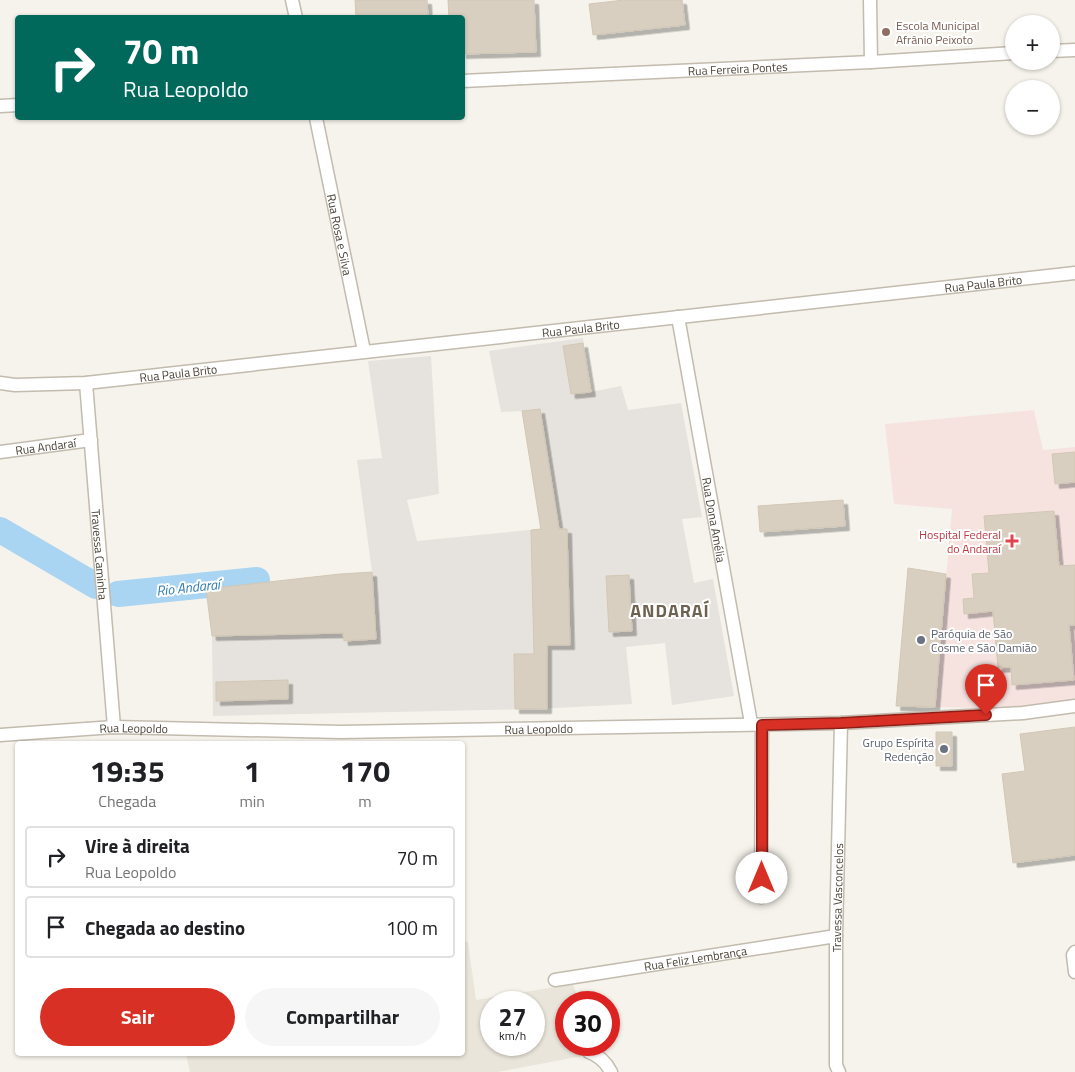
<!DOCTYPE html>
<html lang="pt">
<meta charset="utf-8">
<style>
:root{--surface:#fff;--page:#f6f6f6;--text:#202124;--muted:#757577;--line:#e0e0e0;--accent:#d93025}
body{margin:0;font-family:"Titillium Web",sans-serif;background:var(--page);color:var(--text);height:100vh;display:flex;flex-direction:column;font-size:19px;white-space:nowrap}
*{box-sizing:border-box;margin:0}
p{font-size:16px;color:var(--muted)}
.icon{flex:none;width:28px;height:28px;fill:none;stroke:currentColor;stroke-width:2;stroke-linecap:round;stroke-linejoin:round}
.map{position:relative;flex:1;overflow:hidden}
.drawer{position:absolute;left:15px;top:741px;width:450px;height:315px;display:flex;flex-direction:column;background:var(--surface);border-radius:5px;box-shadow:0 1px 4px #0004}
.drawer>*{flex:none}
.top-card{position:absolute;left:15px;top:15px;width:450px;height:105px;border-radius:5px;box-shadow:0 1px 4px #0004;background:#00695c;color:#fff;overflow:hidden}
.fabs{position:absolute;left:1005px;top:15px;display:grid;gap:10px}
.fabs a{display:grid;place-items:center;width:55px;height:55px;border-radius:50%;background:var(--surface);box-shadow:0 1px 4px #0004;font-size:25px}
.speed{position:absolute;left:480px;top:991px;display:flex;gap:10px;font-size:25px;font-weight:700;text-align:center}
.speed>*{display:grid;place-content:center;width:65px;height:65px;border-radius:50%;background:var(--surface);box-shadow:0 1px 4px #0004;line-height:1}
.speed small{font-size:12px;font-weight:400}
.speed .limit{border:8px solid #d22;background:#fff;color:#111}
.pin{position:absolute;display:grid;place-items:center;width:42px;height:42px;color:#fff;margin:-51px -21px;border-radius:50% 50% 50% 0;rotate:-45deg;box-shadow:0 0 5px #0007}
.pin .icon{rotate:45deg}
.me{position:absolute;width:55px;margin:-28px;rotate:0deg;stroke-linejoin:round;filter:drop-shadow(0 0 4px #0008)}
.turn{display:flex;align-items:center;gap:18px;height:105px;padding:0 25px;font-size:22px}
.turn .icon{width:65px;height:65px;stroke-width:2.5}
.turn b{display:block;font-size:35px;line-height:42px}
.eta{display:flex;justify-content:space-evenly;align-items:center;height:85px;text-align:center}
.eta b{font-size:30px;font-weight:700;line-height:35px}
.cta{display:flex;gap:10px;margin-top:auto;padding:10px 25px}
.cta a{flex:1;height:58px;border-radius:30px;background:var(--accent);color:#fff;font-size:20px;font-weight:700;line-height:58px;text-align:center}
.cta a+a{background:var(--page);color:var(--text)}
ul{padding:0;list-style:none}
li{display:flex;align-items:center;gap:15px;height:62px;margin:0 10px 8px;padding:0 15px;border:2px solid var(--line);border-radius:5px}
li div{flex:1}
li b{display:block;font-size:19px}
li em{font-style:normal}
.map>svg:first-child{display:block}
.residential{fill:#eae5da;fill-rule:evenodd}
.industrial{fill:#e6e2dd}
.medical{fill:#f6e3e0}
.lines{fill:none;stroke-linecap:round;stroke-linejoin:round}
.river{stroke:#a9d4f2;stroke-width:26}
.building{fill:#d8cfc1;stroke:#d3c7b4;filter:url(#shadow)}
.street-casing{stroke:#c2bbae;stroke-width:15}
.street{stroke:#fff;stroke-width:12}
.route-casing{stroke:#8d1f18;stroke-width:12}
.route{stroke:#d93025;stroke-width:9}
.education-dot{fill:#8d6e63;stroke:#fff;stroke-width:2}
.health-dot{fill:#e0444e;stroke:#fff;stroke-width:2}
.worship-dot{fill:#6b7280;stroke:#fff;stroke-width:2}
.labels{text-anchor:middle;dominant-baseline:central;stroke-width:4;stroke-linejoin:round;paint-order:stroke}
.education-label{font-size:12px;fill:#785e54;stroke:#fff;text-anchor:start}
.street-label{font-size:12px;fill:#4b4439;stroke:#fff}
.health-label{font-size:12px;fill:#be3a42;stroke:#fff;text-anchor:end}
.worship-label{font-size:12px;fill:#5b616d;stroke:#fff;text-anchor:start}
.water-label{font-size:14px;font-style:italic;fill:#2e7ab2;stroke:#fff}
.district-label{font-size:18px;font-weight:bold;letter-spacing:1px;fill:#6e6250;stroke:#fff}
</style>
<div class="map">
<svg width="1075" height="1072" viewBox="0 0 1075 1072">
<defs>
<filter id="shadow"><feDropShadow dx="4.5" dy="4.5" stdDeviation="0" flood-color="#0004"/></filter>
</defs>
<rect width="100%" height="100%" fill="#f6f3ec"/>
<path class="residential" d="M463,941L468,942L476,1000L573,984L579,1002H566V1045H591L593,1054L498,1072H190L186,1054H462ZM491,1002H534V1045H491Z"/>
<path class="industrial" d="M583,338L591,392L621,386L628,410L681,403L702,517L682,519L694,583L713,579L734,696L672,705L665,643L626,647L632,704L536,709L213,716L212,636L206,589L340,574L372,572L357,460L382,458L368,361L431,356L439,494L407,500L417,541L540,529L522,411L501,412L489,351Z"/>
<path class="medical" d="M1034,410L1043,450L1075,447V701L1023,709L935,707L952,509L894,504L885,424Z"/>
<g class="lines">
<path class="river" d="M0,530L96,586
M118,594L257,580"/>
</g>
<path class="building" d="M355,0H427L428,18H356Z
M448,0H534L536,52L462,54V18H449Z
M624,0H682L685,25L593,35L589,4Z
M583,343L591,392L571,394L563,346Z
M540,409L559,529H567L570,645H547V709H515L514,654H534L531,530L541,529L522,411Z
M1075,452V482L1055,484L1052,454Z
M843,500L845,526L760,532L758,506Z
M1054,511L1059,566L1075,565V625H1069L1074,680L1012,685L1011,667L998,668L993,611L964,614L963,599L974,598L972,574L989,573L984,516Z
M908,568L946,574L935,707L896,706Z
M372,572L376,639L344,641L343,633L212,636L206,589L340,574Z
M629,575L632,631L609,632L606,576Z
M288,680V699L216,701V682Z
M1075,727V855L1013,863L1002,774L1025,771L1020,734Z
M936,732H952V766H936Z"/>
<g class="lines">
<g class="street-casing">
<g id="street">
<path d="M292,0L296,18"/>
<path d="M870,0L871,62"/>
<path d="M1051,51L1075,50"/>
<path id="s1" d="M462,81L871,62L1014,53"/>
<path d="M0,106L18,105"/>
<path id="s2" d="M316,118L364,351"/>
<path id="s3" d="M678,317L751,723"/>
<path id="s4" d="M0,383L15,385L86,383L1075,273"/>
<path id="s5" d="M86,383L114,727"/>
<path id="s6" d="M0,452L91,440"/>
<path id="s7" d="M0,735L114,727L341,732L841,723L1023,713L1075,706"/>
<path d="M761,897L762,725"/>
<path d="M1075,952L1073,955L1075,972"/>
<path id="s8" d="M555,980L836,936"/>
<path d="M589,1052C600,1056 606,1062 611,1072"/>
<path id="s9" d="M839,1072L836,1065V936L841,723"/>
</g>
</g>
<use href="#street" class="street"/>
</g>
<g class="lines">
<g class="route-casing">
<path id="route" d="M762,878V725L841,723L986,715"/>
</g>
<use href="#route" class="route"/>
</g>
<circle class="education-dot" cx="886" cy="32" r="5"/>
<path class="health-dot" d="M1009.5 533.5h5v5h5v5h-5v5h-5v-5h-5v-5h5z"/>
<g class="worship-dot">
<circle cx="921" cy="640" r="5"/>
<circle cx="944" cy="749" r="5"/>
</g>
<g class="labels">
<g class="education-label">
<text x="896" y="25">Escola Municipal<tspan x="896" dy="14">Afrânio Peixoto</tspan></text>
</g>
<g class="street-label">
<text stroke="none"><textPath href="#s1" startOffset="276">Rua Ferreira Pontes</textPath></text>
<text stroke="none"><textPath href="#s2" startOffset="119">Rua Rosa e Silva</textPath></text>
<text stroke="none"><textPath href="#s4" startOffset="989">Rua Paula Brito</textPath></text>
<text stroke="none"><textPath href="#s4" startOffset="584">Rua Paula Brito</textPath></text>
<text stroke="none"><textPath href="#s4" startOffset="179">Rua Paula Brito</textPath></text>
<text stroke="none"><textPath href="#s6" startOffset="46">Rua Andaraí</textPath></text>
<text stroke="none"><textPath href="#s3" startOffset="206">Rua Dona Amélia</textPath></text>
<text stroke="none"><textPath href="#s5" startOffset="172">Travessa Caminha</textPath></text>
<text stroke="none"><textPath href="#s7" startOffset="134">Rua Leopoldo</textPath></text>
<text stroke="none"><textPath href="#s7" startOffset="539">Rua Leopoldo</textPath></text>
<text stroke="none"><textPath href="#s9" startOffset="175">Travessa Vasconcelos</textPath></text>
<text stroke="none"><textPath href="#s8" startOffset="142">Rua Feliz Lembrança</textPath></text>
</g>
<g class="health-label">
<text x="1001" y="534">Hospital Federal<tspan x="1001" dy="14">do Andaraí</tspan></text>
</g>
<g class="worship-label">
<text x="931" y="633">Paróquia de São<tspan x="931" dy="14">Cosme e São Damião</tspan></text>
<text x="934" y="742" text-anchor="end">Grupo Espírita<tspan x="934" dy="14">Redenção</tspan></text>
</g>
<g class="water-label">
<text transform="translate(188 587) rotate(-6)">Rio Andaraí</text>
</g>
<g class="district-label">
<text x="670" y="610">ANDARAÍ</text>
</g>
</g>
</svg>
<div class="fabs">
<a>+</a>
<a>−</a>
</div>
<div class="speed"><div>27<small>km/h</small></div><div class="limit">30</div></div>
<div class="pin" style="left:986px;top:715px;background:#d93025"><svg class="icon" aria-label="arrive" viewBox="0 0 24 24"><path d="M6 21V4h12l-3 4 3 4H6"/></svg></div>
<svg class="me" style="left:762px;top:878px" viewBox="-20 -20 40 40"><circle r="19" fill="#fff"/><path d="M0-13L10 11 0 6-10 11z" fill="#d93025"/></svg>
<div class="top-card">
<div class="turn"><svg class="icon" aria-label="right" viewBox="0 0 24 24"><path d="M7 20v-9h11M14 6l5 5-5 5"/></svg><div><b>70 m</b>Rua Leopoldo</div></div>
</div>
<section class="drawer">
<div class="eta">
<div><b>19:35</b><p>Chegada</p></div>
<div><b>1</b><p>min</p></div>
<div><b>170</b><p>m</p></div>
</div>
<ul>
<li><svg class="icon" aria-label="right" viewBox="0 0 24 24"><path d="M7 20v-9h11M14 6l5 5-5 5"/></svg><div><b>Vire à direita</b><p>Rua Leopoldo</p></div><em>70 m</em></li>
<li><svg class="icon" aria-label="arrive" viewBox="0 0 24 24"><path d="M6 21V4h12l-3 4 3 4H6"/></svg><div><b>Chegada ao destino</b></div><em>100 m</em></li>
</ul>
<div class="cta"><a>Sair</a><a>Compartilhar</a></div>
</section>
</div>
